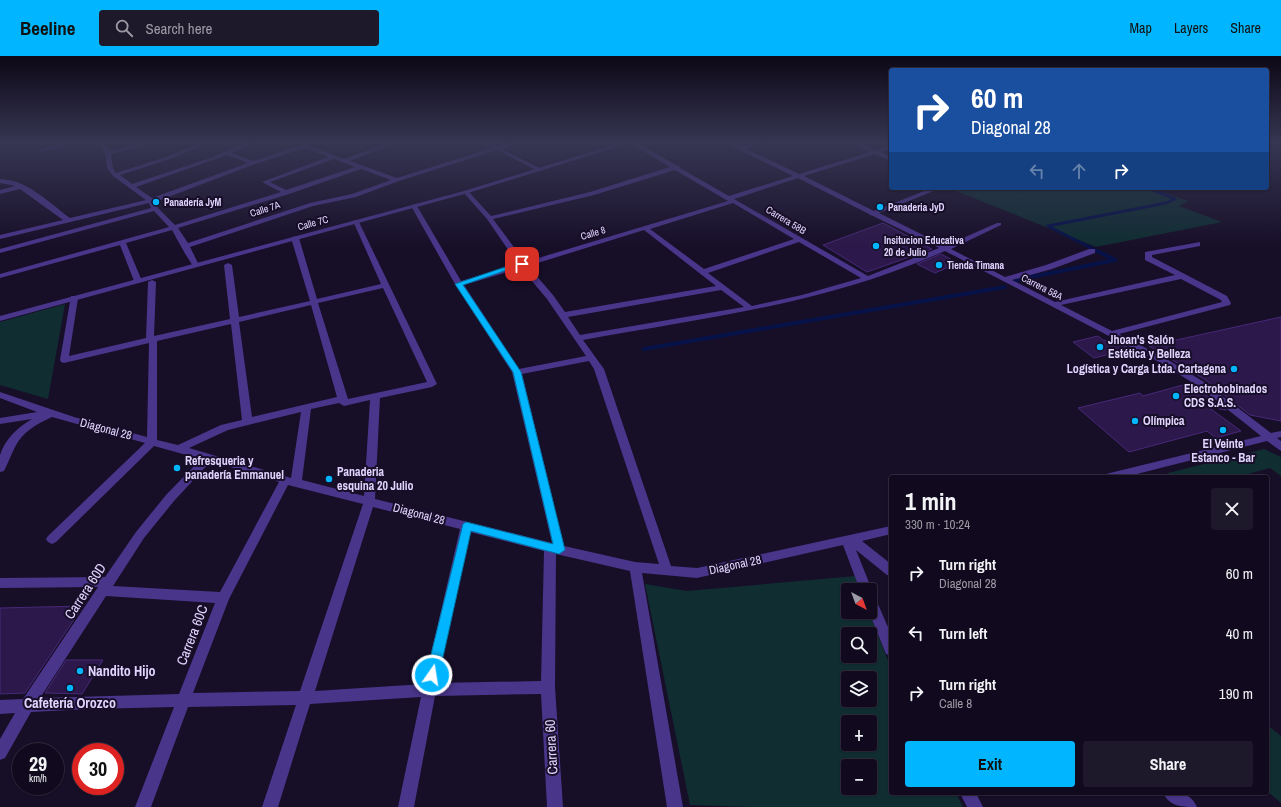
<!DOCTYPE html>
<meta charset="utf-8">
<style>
:root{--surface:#110a1e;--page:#1e182b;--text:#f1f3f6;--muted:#9c9aa4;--line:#302b3c;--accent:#01b6ff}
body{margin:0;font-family:"Archivo Narrow",sans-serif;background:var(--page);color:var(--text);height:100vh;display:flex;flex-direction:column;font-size:15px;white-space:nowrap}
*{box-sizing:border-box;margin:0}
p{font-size:13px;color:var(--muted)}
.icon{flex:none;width:22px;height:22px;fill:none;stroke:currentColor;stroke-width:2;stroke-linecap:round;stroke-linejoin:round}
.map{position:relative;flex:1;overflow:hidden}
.details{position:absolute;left:889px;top:419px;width:380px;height:320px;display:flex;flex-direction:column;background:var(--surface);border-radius:4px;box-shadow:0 1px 3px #0004,0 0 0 1px var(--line)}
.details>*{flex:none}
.hud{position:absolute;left:889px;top:12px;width:380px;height:122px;border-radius:4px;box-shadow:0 1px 3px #0004,0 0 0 1px var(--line);background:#1a4fa0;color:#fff;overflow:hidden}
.needle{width:26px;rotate:139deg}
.fabs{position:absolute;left:841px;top:527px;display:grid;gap:8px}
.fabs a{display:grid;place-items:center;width:36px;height:36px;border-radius:4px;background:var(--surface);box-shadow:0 1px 3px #0004,0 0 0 1px var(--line);font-size:20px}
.speed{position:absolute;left:12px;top:687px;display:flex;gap:8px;font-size:20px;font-weight:700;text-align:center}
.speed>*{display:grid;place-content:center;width:52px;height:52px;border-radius:50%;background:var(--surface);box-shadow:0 1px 3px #0004,0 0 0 1px var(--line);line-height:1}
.speed small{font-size:10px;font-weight:400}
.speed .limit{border:6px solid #d22;background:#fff;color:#111}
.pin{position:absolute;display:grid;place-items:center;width:34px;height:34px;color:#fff;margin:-17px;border-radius:8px;box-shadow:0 2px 6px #0006}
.me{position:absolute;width:44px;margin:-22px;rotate:13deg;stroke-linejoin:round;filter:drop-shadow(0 0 3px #0008)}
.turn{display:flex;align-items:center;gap:14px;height:84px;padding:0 16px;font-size:18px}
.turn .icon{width:52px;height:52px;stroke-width:2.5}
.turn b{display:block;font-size:28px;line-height:34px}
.lanes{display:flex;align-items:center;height:38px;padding:0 16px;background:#0003;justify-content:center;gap:20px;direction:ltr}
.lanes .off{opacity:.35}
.round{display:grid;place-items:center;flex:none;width:42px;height:42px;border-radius:4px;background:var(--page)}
.head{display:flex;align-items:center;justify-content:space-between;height:68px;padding:0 16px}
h1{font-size:24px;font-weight:700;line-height:30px}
.action{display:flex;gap:8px;margin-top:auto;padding:8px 16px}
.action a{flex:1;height:46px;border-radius:4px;background:var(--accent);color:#111;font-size:16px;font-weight:700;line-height:46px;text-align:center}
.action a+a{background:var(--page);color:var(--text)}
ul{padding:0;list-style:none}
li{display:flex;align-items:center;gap:12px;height:60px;padding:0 16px}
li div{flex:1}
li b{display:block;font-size:15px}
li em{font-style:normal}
header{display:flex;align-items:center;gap:24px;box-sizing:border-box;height:56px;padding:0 20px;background:var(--accent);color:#111}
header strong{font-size:19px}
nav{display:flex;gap:22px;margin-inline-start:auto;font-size:14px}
.search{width:280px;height:36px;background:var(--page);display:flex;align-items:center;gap:10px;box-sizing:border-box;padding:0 14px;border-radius:4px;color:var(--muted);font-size:15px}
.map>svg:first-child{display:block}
.green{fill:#102d32;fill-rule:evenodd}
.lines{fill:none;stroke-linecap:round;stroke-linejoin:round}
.stream-far1{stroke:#061248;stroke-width:3}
.stream{stroke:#061248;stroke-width:4}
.building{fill:#2c184a;stroke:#472978}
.minor{fill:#49358a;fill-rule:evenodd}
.tertiary{fill:#49358a;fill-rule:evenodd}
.route{fill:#01b6ff;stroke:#0176a6}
.poi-dot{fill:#01b6ff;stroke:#170e28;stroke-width:1.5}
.labels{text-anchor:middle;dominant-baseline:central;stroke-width:4;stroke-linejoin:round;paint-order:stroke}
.far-poi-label{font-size:10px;font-weight:bold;fill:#e1d5ff;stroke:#170e28;text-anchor:start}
.far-street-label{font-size:10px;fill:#e1d5ff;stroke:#170e28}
.poi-label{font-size:12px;font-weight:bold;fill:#e1d5ff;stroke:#170e28;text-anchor:start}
.street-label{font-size:12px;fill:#e1d5ff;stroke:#170e28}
.near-street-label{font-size:14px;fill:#e1d5ff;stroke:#170e28}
.near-poi-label{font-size:14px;font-weight:bold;fill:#e1d5ff;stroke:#170e28;text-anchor:start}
</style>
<header>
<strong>Beeline</strong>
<div class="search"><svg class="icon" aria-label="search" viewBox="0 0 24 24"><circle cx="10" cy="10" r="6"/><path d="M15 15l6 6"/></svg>Search here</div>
<nav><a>Map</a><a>Layers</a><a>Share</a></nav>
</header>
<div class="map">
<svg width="1281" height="751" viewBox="0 0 1281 751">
<rect width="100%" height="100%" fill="#170e28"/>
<path class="green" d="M954,132H1151L1188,145L1179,150L1222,166L1096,191L951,133Z
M65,248L48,343L0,329V266Z
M1264,393L1281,401V420L1270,412L1237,421H1166L1168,417Z
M856,520L862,534H848V556H869L891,612V737H956L963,751H748L690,749L645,528L687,535ZM848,578H870V600H848ZM848,622H870V644H848ZM848,666H870V688H848ZM848,710H870V732H848Z
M1267,669L1281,680V747L1267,735Z"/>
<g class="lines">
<path class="stream-far1" d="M1099,196L1048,170L1166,147L1175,143L1148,132"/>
<path class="stream" d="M1016,224L1115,204L1097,195
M644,293L1005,231"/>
</g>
<path class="building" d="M883,167L932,193L867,216L823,189Z
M941,198L958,207L935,217L917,208Z
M1281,261V365L1250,359L1204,323L1149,290Z
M1098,280L1103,284L1121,288L1131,293L1094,302L1073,286Z
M1190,327L1226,354L1208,351L1241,375L1216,382L1207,375L1129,396L1078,352L1140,337L1143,340Z
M83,550L25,637L0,638V552Z
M66,604H103L82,638L45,637Z"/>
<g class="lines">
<path class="minor" d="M68,86H80L42,96L39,94Z
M98,86H104L110,95L148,86H160L111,98L113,112L116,117L169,100L202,86H211L173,102L120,119L132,128L213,101L246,86H255L232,97L253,105L310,86H320L310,90L344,103L390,86H399L350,105L397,122L492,92L482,86H490L498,90L510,86H520L502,93L543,114L538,115L497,94L399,125L356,141L313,150L190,191L199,209L195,211C191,210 176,181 172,174L126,187L142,225L138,227L134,225L120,189L0,222V218L169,171L154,155L0,197V193L151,152L149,147L0,183V179L63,164L20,133L0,138V134L15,130L0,127V123C28,124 48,146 70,162L146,144L113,120L107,112L105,97ZM305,92L328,101L262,126L281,136L175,169L158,152L155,146L255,108ZM227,99L248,107L152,142L136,131ZM334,103L355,111L286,134L270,126ZM361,113L391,124L352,138L310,147L188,187L178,172L289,138Z
M628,86H636L676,109L679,110L680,112L729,140L793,120L739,94L726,86H734L743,90L754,86H764L747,93L799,118L870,96L850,86H859L876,94L891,89V93L881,96L891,101V105L875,98L804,120L874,155L932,132H941L879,157L945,190L997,167H1001V169L951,193L1005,221L1046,209L1089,193H1095V197L1052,213L1012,224L1055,246L1175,219L1145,204V196L1200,186V190L1152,199V201L1227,240L1231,247L1230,249L1119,278L1165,302L1204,326L1271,377L1281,375V381L1277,382L1281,385V395L1267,385L1125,421H1105L1106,418L1110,417L1261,380L1198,330L1159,306L945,195C826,248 709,261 583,284L604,313L671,510L697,512L891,470V478L862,485L891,508V520L887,519L856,494L872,534L870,538L874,539L891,578V600L886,598L869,556L870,534H860L843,489L697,522L642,517L683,751H667L630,515L556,498L555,631L563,751H547L541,638L435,640L414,751H398L421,641L310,648L278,751H262L296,649L188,651L151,751H135L174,651L90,653L31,656L5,702L0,704V683L15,657L0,658V644L23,643L98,531L0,532V522L105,521L136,476L166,439L201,403L154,390L56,486L52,488L48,486L46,483L48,480L145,387L52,361C37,368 22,376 15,391C11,399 8,407 4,415L0,416C0,411 0,404 0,399C5,383 18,371 32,363L0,368V362L37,356L0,342V336L74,361L147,381L149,287L64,307L61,306L60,304L71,240H77L78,242L69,300L146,282L148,226L152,224L156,226L154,280L230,263L224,209L228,207L232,209L239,261L310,245L291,182L295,180L299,182L317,243L381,228L353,165L358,164L437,328L432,331L380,342L375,443L552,487L512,316L455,228L411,150L414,148L417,150L461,225L518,208L487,163L464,137V135H468L491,160L590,136L670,111ZM675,114L728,145L525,206L493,163L594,139ZM798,122L869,158L870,159L873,160L939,192L868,220L734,143ZM733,147L794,183L704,213L650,173ZM644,174L716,230L565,256L553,239L528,210ZM799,186L861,222L802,239L752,250L708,217ZM521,212L547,243L586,300L519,313L464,229ZM1181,223L1221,244L1222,246L1112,275L1061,249ZM383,232L427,326L348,343L318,247ZM721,234L744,251L580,279L568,261ZM311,249L337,341L252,361L239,266ZM231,268L242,364L221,369L178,389L157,384V285ZM589,305L594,313L659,508L635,506L564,490L522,318ZM370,344L364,440L302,424L311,353L339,347L344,350ZM301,356L291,422L189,392L228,374ZM211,405L279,426L220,536L113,530L144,482L174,445ZM288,429L363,448L300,635L193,637L229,543ZM373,451L460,473L424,628L315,635ZM470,476L544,495L541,625L437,627ZM106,540L215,547L179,638L40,642Z
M960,737H976L983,751H967Z
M1163,737C1178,737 1190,735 1197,751C1182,751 1170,751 1163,737Z"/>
<path class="tertiary" d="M623,86H633L468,137L0,265V260L464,135Z"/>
</g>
<linearGradient id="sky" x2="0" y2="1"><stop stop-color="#0d0816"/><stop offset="0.45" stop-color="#363653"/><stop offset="1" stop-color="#363653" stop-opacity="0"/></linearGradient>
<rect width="1281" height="192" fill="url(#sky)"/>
<path class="route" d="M520,206L525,208L463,229L521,316L565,494L559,498L471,475L439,619L437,623L432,625L428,623L426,619L463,468L466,466L553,488L513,316L455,228Z"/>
<g class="poi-dot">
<circle cx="156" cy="146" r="4"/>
<circle cx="880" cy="151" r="4"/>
<circle cx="876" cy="190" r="4"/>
<circle cx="939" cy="209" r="4"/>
<circle cx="1100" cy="291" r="4"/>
<circle cx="1234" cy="313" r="4"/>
<circle cx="1176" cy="340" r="4"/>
<circle cx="1135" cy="365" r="4"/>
<circle cx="1223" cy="374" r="4"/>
<circle cx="177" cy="412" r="4"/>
<circle cx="329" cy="423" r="4"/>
<circle cx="80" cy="615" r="4"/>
<circle cx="70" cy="632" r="4"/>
</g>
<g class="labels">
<g class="far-poi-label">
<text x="164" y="146">Panadería JyM</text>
<text x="888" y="151">Panaderia JyD</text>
<text x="884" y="184">Insitucion Educativa<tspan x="884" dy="12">20 de Julio</tspan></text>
<text x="947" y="209">Tienda Timana</text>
</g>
<g class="far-street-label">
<text transform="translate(265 153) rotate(-18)">Calle 7A</text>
<text transform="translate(786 164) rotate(31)">Carrera 58B</text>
<text transform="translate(313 167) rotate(-15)">Calle 7C</text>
<text transform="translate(593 177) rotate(-16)">Calle 8</text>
<text transform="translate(1042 231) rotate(27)">Carrera 58A</text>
</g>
<g class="poi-label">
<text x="1108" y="284">Jhoan's Salón<tspan x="1108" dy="14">Estética y Belleza</tspan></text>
<text x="1226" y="313" text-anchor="end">Logística y Carga Ltda. Cartagena</text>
<text x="1184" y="333">Electrobobinados<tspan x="1184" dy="14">CDS S.A.S.</tspan></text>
<text x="1143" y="365">Olímpica</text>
<text x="1223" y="388" text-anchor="middle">El Veinte<tspan x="1223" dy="14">Estanco - Bar</tspan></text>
<text x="185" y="405">Refresqueria y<tspan x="185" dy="14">panadería Emmanuel</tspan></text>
<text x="337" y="416">Panaderia<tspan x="337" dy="14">esquina 20 Julio</tspan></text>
</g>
<g class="street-label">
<text transform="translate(106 373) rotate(15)">Diagonal 28</text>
<text transform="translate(419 458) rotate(15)">Diagonal 28</text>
<text transform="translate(735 509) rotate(-12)">Diagonal 28</text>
</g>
<g class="near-street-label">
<text transform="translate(85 535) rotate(-57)">Carrera 60D</text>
<text transform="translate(192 579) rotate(-69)">Carrera 60C</text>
<text transform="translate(551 691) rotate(-93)">Carrera 60</text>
</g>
<g class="near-poi-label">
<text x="88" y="615">Nandito Hijo</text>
<text x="70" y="647" text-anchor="middle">Cafetería Orozco</text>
</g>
</g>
</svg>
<div class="fabs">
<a><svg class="needle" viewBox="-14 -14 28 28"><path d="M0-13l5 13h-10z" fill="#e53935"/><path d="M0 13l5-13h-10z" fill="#9c9aa4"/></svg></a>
<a><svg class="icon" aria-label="search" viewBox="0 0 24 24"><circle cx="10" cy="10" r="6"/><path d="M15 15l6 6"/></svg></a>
<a><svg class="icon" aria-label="layers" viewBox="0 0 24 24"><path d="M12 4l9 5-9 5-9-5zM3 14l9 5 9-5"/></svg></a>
<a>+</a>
<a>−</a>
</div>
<div class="speed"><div>29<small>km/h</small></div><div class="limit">30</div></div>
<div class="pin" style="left:522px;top:208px;background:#d93025"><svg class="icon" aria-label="arrive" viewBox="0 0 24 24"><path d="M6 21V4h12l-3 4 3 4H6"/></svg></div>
<svg class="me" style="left:432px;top:619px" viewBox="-20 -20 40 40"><circle r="17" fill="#01b6ff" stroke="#fff" stroke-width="3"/><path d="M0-11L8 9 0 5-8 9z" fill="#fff"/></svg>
<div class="hud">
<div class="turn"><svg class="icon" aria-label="right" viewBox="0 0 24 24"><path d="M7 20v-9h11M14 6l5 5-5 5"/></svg><div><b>60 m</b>Diagonal 28</div></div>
<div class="lanes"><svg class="icon off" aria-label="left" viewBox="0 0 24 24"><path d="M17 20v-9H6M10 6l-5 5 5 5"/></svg><svg class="icon off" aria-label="ahead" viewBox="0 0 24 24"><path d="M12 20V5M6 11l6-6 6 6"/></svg><svg class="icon" aria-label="right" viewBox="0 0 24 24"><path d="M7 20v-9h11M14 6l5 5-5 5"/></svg></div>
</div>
<section class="details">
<div class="head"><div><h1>1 min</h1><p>330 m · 10:24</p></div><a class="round"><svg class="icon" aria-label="close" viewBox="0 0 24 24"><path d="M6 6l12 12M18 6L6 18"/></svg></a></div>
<ul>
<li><svg class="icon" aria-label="right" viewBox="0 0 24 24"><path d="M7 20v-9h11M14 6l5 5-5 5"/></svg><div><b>Turn right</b><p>Diagonal 28</p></div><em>60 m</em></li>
<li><svg class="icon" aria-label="left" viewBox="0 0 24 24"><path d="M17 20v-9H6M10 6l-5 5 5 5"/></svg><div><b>Turn left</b></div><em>40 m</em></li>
<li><svg class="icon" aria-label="right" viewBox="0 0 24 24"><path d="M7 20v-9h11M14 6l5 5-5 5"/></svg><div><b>Turn right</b><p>Calle 8</p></div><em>190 m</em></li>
</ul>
<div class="action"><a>Exit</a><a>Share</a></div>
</section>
</div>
